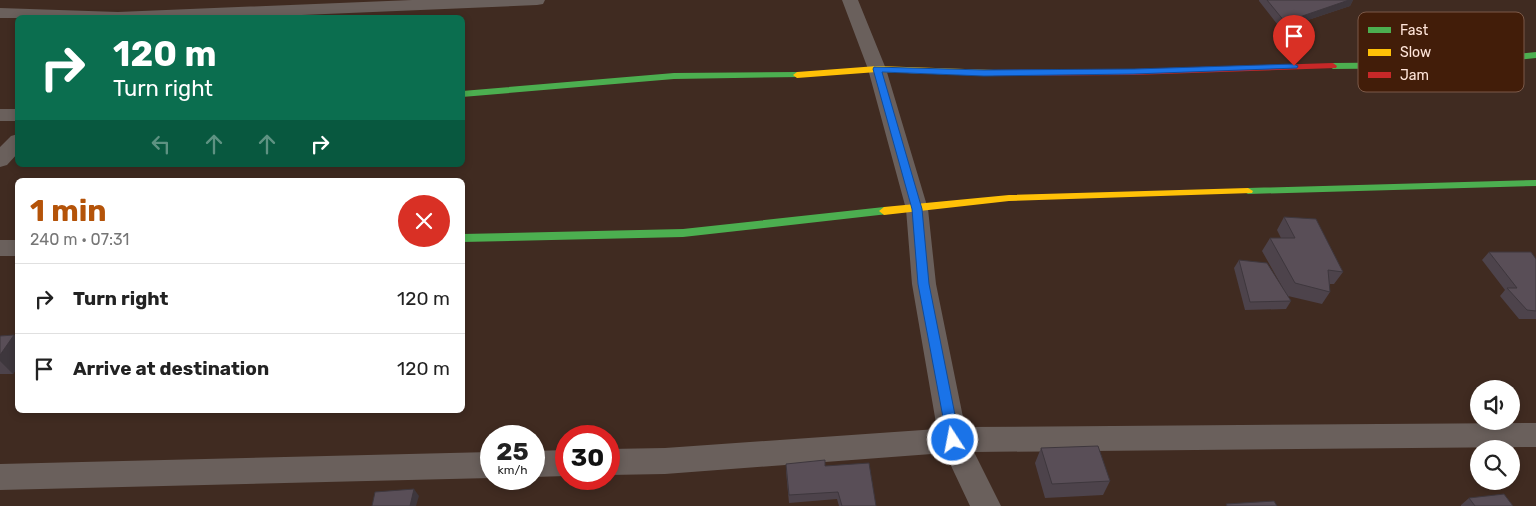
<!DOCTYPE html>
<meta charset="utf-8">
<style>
:root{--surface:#fff;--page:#f6f6f6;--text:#222;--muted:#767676;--line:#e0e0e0;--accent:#b45309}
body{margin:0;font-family:Rubik,sans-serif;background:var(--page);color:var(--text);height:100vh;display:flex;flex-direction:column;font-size:19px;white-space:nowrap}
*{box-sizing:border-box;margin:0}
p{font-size:16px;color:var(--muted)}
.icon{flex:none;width:28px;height:28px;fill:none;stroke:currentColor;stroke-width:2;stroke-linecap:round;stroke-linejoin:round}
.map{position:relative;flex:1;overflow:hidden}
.details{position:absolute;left:15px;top:178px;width:450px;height:235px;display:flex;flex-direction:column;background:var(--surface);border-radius:8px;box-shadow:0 2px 8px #0003}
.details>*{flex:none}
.top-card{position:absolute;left:15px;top:15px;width:450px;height:152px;border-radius:8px;box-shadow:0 2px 8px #0003;background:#0b6e4f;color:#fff;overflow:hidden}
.tools{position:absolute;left:1470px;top:380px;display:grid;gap:10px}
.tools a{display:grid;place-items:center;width:50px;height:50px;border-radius:50%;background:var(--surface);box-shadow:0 2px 8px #0003;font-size:25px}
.speed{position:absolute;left:480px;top:425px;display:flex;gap:10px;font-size:25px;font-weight:700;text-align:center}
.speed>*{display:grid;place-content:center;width:65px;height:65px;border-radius:50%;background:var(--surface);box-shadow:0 2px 8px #0003;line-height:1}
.speed small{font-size:12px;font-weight:400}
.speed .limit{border:8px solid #d22;background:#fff;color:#111}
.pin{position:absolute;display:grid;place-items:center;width:42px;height:42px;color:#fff;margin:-51px -21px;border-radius:50% 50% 50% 0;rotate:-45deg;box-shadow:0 0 5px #0007}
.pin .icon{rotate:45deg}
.me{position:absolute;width:55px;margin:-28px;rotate:349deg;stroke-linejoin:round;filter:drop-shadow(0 0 4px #0008)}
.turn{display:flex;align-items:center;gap:18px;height:105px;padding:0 15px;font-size:22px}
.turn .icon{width:65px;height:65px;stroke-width:2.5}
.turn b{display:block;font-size:35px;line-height:42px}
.lanes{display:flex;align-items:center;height:48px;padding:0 15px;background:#0003;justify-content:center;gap:25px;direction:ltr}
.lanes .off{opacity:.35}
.round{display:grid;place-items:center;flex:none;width:52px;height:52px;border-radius:26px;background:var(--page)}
.summary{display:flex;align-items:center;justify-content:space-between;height:85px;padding:0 15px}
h1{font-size:30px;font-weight:700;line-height:38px;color:var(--accent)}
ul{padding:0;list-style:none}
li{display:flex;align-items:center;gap:15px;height:70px;padding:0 15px;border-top:1px solid var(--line)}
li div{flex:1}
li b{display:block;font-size:19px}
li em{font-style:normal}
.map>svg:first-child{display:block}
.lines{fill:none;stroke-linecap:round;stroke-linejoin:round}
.street{fill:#6a605c;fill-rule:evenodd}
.fast{fill:#4caf50;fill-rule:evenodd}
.slow{fill:#ffc107;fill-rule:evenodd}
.jam{fill:#c62828;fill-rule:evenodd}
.wall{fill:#4d434b}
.shaded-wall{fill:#3e373d}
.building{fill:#594e57;stroke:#3e373d}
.route{fill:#1a73e8;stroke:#114b97}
.key{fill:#421d09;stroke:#7b5948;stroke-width:1}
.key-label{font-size:14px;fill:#ffe5da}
</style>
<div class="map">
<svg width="1536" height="506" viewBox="0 0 1536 506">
<rect width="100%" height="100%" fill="#402b21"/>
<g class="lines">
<path class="street" d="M412,0H545L543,4L537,5L232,18H0V8L118,12Z
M842,0H858L886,69L928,209L936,284L965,427L1536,423V447L974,452L1001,506H970L945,453L665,474L609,475V449L665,448L937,429L912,284L906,209L868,69Z
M0,109H18V121H0Z
M18,134V153L7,165L0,167V147L11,136Z
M0,240H18V256H0Z
M566,450V476L534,477V451Z
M491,452V478L0,490V464Z"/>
<path class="fast" d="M1536,52V58L1437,68L1333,69L1329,66L1333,63L1437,62Z
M797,72L801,75L800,77L674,79L462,97V91L674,73Z
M1536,180V186L1248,194L1243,191L1248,188Z
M884,207L889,211L888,214L683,237L462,242V234L683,229Z"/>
<path class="slow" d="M877,66L994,70L998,73L994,76L877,72L797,78L793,75L797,72Z
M1248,188L1253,191L1252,193L1009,201L884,215L879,211L884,207L1009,195Z"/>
<path class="jam" d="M1333,63L1337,66L1336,68L1134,75L994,76L990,73L994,70L1134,69Z"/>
</g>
<path class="wall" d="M1259,0H1353L1350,6L1281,29L1259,1Z
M1284,217L1343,272L1334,284H1330V292L1322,304L1288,296L1291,301L1286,309L1245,310L1234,268L1239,260L1284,290L1262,251L1270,238H1281L1277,230Z
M1489,252L1536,259V319H1519L1500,296L1505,290L1482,260Z
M14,335L18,339V367L13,374H0V336Z
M1041,448L1110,481L1103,495L1045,498L1035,463Z
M786,464L825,466L876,506H839L837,499L789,503L786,471Z
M1469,498L1513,506H1461V505Z"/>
<path class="shaded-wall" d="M1349,0H1353L1350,6L1281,29L1285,22Z
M14,335L18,339V367L13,374L0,361V355Z
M414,489L419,496L416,506H410Z"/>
<path class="building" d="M1267,0H1349L1285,22Z
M1284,217L1316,219L1343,272L1328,270L1330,292L1295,283L1270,238H1295Z
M1489,252H1531L1536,259V311L1527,310L1507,288H1517Z
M1239,260L1267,263L1291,301L1250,302Z
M14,335L0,355V336Z
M1098,446L1110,481L1052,484L1041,448Z
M825,460V466L869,463L876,506H842L838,492L789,495L786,464Z
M414,489L410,506H372L375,492Z
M1504,494L1513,506H1475L1469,498Z
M1274,501L1277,506H1227L1226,504Z"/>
<path class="route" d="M1294,64L1298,66L1297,68L1134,74L984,76L882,72L922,209L929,284L960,440L958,444L953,446L948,444L918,284L912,209L873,69L874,67L984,70L1134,69Z"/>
<rect x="1358" y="12" width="166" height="80" rx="8" class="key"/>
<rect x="1368" y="27" width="23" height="6" fill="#4caf50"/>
<rect x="1368" y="49" width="23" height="7" fill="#ffc107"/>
<rect x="1368" y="72" width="23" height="6" fill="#c62828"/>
<g class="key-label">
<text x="1400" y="35">Fast</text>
<text x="1400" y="57">Slow</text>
<text x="1400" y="80">Jam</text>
</g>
</svg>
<div class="tools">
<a><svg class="icon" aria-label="sound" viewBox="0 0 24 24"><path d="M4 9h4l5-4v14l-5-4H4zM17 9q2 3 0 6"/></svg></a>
<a><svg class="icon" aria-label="search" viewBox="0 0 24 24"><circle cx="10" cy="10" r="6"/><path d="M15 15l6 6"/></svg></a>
</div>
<div class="speed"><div>25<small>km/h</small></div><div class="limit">30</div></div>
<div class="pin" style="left:1294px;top:66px;background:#d93025"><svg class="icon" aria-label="arrive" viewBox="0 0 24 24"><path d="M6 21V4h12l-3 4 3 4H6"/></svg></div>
<svg class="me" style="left:953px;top:440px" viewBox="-20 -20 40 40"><circle r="17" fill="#1a73e8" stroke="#fff" stroke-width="3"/><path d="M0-11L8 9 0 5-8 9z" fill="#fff"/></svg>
<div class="top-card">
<div class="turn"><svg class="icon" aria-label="right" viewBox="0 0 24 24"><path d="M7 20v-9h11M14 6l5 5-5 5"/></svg><div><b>120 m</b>Turn right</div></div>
<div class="lanes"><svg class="icon off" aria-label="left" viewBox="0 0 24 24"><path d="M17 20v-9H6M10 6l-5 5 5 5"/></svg><svg class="icon off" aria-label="ahead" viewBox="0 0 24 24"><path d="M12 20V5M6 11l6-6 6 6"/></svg><svg class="icon off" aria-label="ahead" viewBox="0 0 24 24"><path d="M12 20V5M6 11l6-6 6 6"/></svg><svg class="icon" aria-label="right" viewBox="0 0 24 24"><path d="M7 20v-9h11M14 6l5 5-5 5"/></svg></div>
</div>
<section class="details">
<div class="summary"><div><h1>1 min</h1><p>240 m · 07:31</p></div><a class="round" style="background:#d93025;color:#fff"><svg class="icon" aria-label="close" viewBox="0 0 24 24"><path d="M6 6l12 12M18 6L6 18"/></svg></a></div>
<ul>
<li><svg class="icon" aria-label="right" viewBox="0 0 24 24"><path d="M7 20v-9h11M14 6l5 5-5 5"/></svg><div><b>Turn right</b></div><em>120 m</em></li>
<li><svg class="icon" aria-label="arrive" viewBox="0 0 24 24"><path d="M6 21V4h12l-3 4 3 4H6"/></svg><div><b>Arrive at destination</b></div><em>120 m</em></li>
</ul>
</section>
</div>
